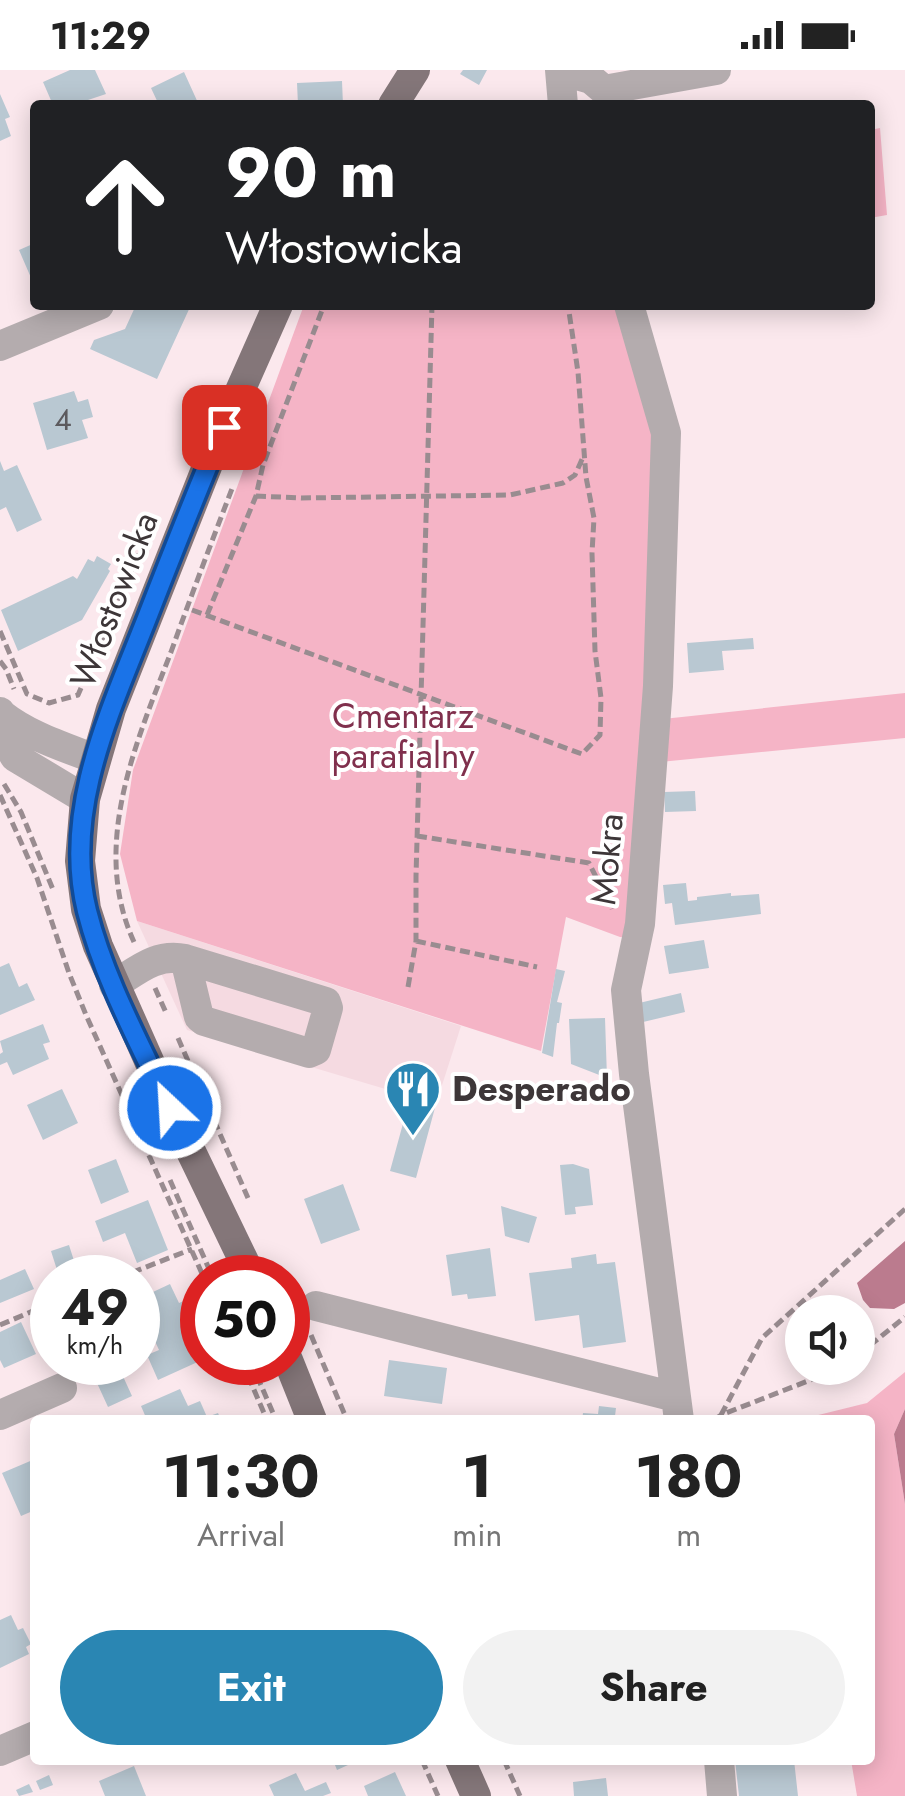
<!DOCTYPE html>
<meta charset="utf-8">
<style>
:root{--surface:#fff;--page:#f2f2f2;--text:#222;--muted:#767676;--accent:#2a86b3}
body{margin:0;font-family:Jost,sans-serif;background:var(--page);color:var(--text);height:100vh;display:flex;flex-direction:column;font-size:38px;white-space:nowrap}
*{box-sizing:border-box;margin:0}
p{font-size:32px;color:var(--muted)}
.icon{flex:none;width:55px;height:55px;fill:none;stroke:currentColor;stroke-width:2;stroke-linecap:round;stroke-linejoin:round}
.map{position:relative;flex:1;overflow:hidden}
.drawer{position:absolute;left:30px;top:1345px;width:845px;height:350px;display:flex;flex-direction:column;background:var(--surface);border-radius:10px;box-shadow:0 5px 25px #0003}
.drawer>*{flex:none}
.guide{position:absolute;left:30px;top:30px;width:845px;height:210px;border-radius:10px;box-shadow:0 5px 25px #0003;background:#202124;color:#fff;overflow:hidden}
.buttons{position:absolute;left:785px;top:1225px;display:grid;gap:20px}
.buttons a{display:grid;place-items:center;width:90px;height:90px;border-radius:50%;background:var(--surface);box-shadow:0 5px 25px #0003;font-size:50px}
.speed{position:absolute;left:30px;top:1185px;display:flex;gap:20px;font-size:50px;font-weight:700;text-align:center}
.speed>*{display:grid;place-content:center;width:130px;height:130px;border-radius:50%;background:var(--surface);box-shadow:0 5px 25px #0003;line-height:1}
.speed small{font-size:25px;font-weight:400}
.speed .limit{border:15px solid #d22;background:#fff;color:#111}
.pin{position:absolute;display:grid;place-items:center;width:85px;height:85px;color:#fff;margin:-42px;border-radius:20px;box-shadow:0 5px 15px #0006}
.me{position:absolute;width:110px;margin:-55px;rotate:335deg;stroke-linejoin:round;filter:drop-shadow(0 0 8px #0008)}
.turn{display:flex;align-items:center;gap:35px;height:210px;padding:0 30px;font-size:45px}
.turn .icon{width:130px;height:130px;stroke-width:2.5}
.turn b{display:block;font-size:70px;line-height:85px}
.eta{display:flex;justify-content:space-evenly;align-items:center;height:170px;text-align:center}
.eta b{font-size:60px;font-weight:700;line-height:70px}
.action{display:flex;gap:20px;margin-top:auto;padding:20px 30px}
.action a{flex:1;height:115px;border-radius:60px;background:var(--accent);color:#fff;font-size:40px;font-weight:700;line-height:115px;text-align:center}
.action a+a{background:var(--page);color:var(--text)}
.status{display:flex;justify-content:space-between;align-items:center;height:70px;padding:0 50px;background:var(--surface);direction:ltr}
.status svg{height:28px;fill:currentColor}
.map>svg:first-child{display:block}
.built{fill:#f5dae1}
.green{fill:#f5b4c6}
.water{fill:#bb7b8e}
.building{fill:#b9c8d2}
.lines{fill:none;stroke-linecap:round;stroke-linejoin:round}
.path{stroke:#998c90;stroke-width:5;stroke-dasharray:10 5;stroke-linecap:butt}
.minor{stroke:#b4acae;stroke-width:30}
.major{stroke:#847679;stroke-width:30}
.route-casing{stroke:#114b97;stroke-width:25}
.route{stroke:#1a73e8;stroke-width:18}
.labels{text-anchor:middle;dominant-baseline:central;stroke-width:8;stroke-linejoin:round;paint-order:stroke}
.number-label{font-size:30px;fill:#5c5a5e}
.street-label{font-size:35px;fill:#3d3638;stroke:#fff}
.park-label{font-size:35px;fill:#80304d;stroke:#fff}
.poi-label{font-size:35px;font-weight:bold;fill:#3d3638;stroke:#fff;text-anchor:start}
</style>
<div class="status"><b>11:29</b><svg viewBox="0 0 49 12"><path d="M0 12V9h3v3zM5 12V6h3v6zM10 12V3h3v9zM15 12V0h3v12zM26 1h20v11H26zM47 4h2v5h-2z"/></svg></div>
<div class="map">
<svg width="905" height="1726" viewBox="0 0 905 1726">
<rect width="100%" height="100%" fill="#fbe8ed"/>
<path class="built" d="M137,851L461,956L436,1034L187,960Z"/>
<path class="green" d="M880,58L887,145L870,148V60Z
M304,235H621L663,376L633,868L620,867L566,847L541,981L137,851L120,784L133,700Z
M905,623V668L660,692L663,649Z
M905,1302V1339L894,1364L905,1434V1726H857L851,1690H870V1350H798L867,1333Z"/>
<path class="water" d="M905,1171V1233L894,1239L870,1238L863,1230L857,1213Z
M905,1339V1434L894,1364Z"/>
<path class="building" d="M70,0H95L106,24L82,32L83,35H53L43,12Z
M463,0H487L479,15L460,4Z
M184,2L199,35H159L151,18Z
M342,11L343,35H298L297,13Z
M0,24L10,47L5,49L11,66L0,71Z
M35,173V217L19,180Z
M136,235H191L157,309L90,279L94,270L125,259Z
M74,321L78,332L88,329L93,347L82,350L88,368L47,380L33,333Z
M0,391L4,401L17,395L42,450L17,462L6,437L0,440Z
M97,486L111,494L108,499L110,501L82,550L18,581L1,540L73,506L77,509L88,489L94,492Z
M753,568L754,579L722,581L724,600L689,603L687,573Z
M695,721L696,741L665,742L664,722Z
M686,813L688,831L697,830V827L731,823V826L759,824L761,844L675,855L672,833L665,834L663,815Z
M704,870L709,898L669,904L664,876Z
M9,893L19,917L27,913L35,930L0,945V897Z
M556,899L565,901L557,932L562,933L559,953H557L553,987L542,983Z
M681,923L685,942L639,953L635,934Z
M605,948L607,1008L571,994L569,949Z
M43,954L50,972L43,974L49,989L13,1005L7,992L0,995V984L3,982L0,971Z
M62,1019L78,1053L43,1070L27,1035Z
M410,1028L436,1034L416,1108L390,1101Z
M116,1089L129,1122L101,1134L88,1100Z
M573,1094L589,1099L593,1135L575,1137L576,1144L565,1145L560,1095Z
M343,1114L360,1160L321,1174L304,1129Z
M148,1130L168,1180L137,1193L125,1163L103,1172L95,1151Z
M501,1136L537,1147L529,1173L505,1166Z
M69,1175L76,1197L58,1203L51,1181Z
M490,1178L496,1226L468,1229L467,1224L452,1226L446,1185Z
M596,1184L597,1194L615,1192L626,1272L583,1278L579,1245L535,1251L529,1203L572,1198L571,1188Z
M25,1199L34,1219L0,1233V1210Z
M170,1214L179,1233L186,1230L193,1246L186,1249L202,1283V1290L158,1310L147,1285L159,1280L148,1256L138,1260V1229Z
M21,1252L36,1284L4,1298L0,1290V1262Z
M389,1290L447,1298L442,1334L384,1326Z
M121,1302L132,1326L108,1337L97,1313Z
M180,1319L188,1336L200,1331L207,1347L218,1343L221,1350H160L159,1348L147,1350L141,1336Z
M599,1336L616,1338L615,1346L632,1347L631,1350H582L583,1343L598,1344Z
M35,1389V1440L21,1446L2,1403Z
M11,1545L18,1560L23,1558L31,1574L26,1577L29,1584L0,1598V1550Z
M333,1690H359L337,1700Z
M735,1690H794L798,1726H739Z
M134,1696L146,1726H105L99,1711Z
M395,1702L406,1726H368L364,1716Z
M296,1703L305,1721L326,1712L331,1723L323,1726H274L269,1715Z
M49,1705L53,1715L40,1720L36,1711Z
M606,1708L608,1726H574L573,1712Z
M29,1714L33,1722L19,1726L16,1720Z"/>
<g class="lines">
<path class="path" d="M256,426L301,428L510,425L563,413L575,405L584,385
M192,540L582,684L600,665L601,628L595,581L592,483L594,448L586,407L578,302L568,235
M207,545L256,426L263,395L324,235
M0,561L27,624L49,633L78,625L139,484
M0,591L6,599L14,619
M4,714L21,742L54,822
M0,725L37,808L69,903L86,945L204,1208
M417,766L589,793L612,839
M416,871L537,897
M134,872C90,776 136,673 171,582C191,526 212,471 233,416
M408,917L416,871V806L432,235
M155,918L167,945
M178,968L248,1128
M170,1110L213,1208
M118,1208L192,1179
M0,1255L52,1233
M311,1265L347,1350
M858,1285L905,1247
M242,1292L267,1350
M251,1292L276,1350
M721,1345L762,1268L905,1139
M714,1350L721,1345L841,1298
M422,1690L438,1726
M504,1690L520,1726"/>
<path class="minor" d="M560,0L591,9L604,20L716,0
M560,0L563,35
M629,235L666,363L658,616L640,854L626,920L634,1004L679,1350
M0,276L99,235
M0,642L6,671L15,687L85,729
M1,644C29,666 62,676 95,689
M114,915C138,900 156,883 185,889L326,932L328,938L316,980L309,983L204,951L199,947L185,889
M316,1236L675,1327
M0,1345L62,1318
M0,1681L35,1666
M719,1690L722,1726"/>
<path class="major" d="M393,35L415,0
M252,1208L170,1038L98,876L86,839L80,791L85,729L111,639L212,384L278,235
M288,1290L312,1350
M460,1690L476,1726"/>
</g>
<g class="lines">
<g class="route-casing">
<path id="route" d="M170,1038C140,974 104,909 87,841C62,740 111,640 147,548C172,484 197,420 224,357"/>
</g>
<use href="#route" class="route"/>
</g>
<defs>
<g id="restaurant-pin" transform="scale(2.875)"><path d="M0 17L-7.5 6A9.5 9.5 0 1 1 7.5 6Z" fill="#2a86b3" stroke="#fff"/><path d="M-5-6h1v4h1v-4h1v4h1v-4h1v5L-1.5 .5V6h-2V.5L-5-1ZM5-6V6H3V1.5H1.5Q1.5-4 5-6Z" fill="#fff"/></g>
</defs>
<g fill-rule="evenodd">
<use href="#restaurant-pin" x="413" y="1019"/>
</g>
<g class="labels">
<g class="number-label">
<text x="63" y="349">4</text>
</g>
<g class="street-label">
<text transform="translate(114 530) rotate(-69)">Włostowicka</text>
<text transform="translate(607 789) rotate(-85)">Mokra</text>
</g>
<g class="park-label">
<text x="403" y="646">Cmentarz<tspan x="403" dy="40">parafialny</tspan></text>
</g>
<g class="poi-label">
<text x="452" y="1019">Desperado</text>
</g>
</g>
</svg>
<div class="buttons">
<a><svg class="icon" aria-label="sound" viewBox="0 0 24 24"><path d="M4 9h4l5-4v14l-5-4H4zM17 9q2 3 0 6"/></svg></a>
</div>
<div class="speed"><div>49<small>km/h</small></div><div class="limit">50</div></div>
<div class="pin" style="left:224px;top:357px;background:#d93025"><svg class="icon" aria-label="arrive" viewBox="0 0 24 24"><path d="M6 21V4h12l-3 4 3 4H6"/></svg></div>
<svg class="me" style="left:170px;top:1038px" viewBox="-20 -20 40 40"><circle r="17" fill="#1a73e8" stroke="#fff" stroke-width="3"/><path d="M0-11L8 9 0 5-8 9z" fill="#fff"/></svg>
<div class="guide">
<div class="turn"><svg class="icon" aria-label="ahead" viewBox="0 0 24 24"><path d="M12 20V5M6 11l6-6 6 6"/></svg><div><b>90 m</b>Włostowicka</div></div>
</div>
<section class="drawer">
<div class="eta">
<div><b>11:30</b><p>Arrival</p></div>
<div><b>1</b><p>min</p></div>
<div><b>180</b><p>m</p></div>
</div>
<div class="action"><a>Exit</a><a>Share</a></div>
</section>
</div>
